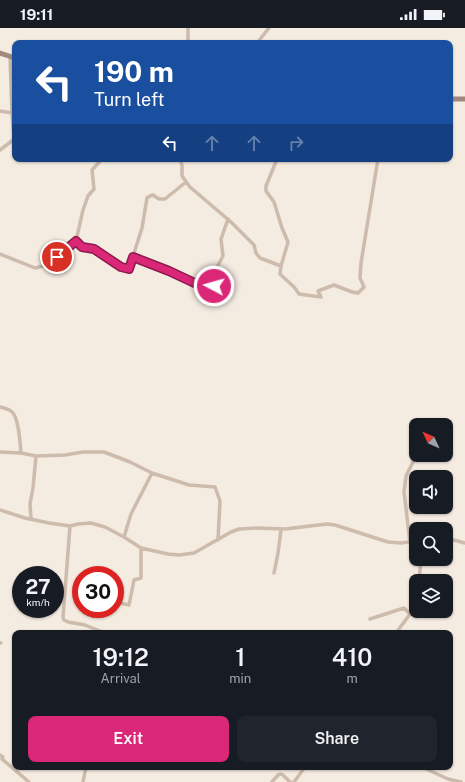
<!DOCTYPE html>
<style>
:root{--surface:#171b24;--page:#20242c;--text:#f1f3f6;--muted:#9ea1a6;--accent:#db2777}
body{margin:0;font-family:"Public Sans",sans-serif;background:var(--page);color:var(--text);height:100vh;display:flex;flex-direction:column;font-size:15px;white-space:nowrap}
*{box-sizing:border-box;margin:0}
p{font-size:13px;color:var(--muted)}
.icon{flex:none;width:22px;height:22px;fill:none;stroke:currentColor;stroke-width:2;stroke-linecap:round;stroke-linejoin:round}
.map{position:relative;flex:1;overflow:hidden}
.panel{position:absolute;left:12px;top:602px;width:441px;height:140px;display:flex;flex-direction:column;background:var(--surface);border-radius:8px;box-shadow:0 1px 3px #0004}
.panel>*{flex:none}
.banner{position:absolute;left:12px;top:12px;width:441px;height:122px;border-radius:8px;box-shadow:0 1px 3px #0004;background:#1a4fa0;color:#fff;overflow:hidden}
.needle{width:26px;rotate:314deg}
.buttons{position:absolute;left:409px;top:390px;display:grid;gap:8px}
.buttons a{display:grid;place-items:center;width:44px;height:44px;border-radius:8px;background:var(--surface);box-shadow:0 1px 3px #0004;font-size:20px}
.speed{position:absolute;left:12px;top:538px;display:flex;gap:8px;font-size:20px;font-weight:700;text-align:center}
.speed>*{display:grid;place-content:center;width:52px;height:52px;border-radius:50%;background:var(--surface);box-shadow:0 1px 3px #0004;line-height:1}
.speed small{font-size:10px;font-weight:400}
.speed .limit{border:6px solid #d22;background:#fff;color:#111}
.pin{position:absolute;display:grid;place-items:center;width:34px;height:34px;color:#fff;margin:-17px;border:2px solid #fff;border-radius:50%;box-shadow:0 1px 4px #0007}
.me{position:absolute;width:44px;margin:-22px;rotate:276deg;stroke-linejoin:round;filter:drop-shadow(0 0 3px #0008)}
.turn{display:flex;align-items:center;gap:14px;height:84px;padding:0 16px;font-size:18px}
.turn .icon{width:52px;height:52px;stroke-width:2.5}
.turn b{display:block;font-size:28px;line-height:34px}
.lanes{display:flex;align-items:center;height:38px;padding:0 16px;background:#0003;justify-content:center;gap:20px;direction:ltr}
.lanes .off{opacity:.35}
.eta{display:flex;justify-content:space-evenly;align-items:center;height:68px;text-align:center}
.eta b{font-size:24px;font-weight:600;line-height:28px}
.primary-button{display:flex;gap:8px;margin-top:auto;padding:8px 16px}
.primary-button a{flex:1;height:46px;border-radius:8px;background:var(--accent);color:#fff;font-size:16px;font-weight:600;line-height:46px;text-align:center}
.primary-button a+a{background:var(--page);color:var(--text)}
.status{display:flex;justify-content:space-between;align-items:center;height:28px;padding:0 20px;background:var(--surface);direction:ltr}
.status svg{height:11px;fill:currentColor}
.map>svg:first-child{display:block}
.lines{fill:none;stroke-linecap:round;stroke-linejoin:round}
.street{stroke:#cdbbac;stroke-width:3.5}
.secondary{stroke:#a18a7d;stroke-width:5}
.route-casing{stroke:#8e194d;stroke-width:10}
.route{stroke:#db2777;stroke-width:7}
</style>
<div class="status"><b>19:11</b><svg viewBox="0 0 49 12"><path d="M0 12V9h3v3zM5 12V6h3v6zM10 12V3h3v9zM15 12V0h3v12zM26 1h20v11H26zM47 4h2v5h-2z"/></svg></div>
<div class="map">
<svg width="465" height="754" viewBox="0 0 465 754">
<rect width="100%" height="100%" fill="#f4ebe1"/>
<g class="lines">
<path class="street" d="M188,0V15
M257,15L269,0
M0,83L12,85
M0,122L13,112L14,109L12,85L10,29
M180,131L182,137V148L190,159L231,194L254,217L256,225L260,230L281,238
M277,131L266,158V163L274,174L282,200L288,214L281,238L280,246L294,259L299,266L321,269L318,263L334,257L352,264L358,265L364,259L360,250L361,235L378,131
M76,213L82,219L94,221L121,239L129,241L142,200L147,170L150,168L153,167L159,171H165L186,154
M0,226L35,240L47,237L76,213L83,182L88,168L94,161L92,142L102,131
M133,229L169,243L201,258L207,256L214,258L217,239L223,228L221,211L228,191
M0,379C4,380 9,381 12,384C19,390 20,415 21,425L36,428L33,460L30,476L31,491
M0,424L21,425
M36,428L65,427L83,424H104L130,434L152,445L131,486L124,509
M152,445L189,457L215,459L220,473L218,512
M0,482L25,490L49,495L70,498L78,496L91,495L105,499L124,509L141,520L168,526L179,527L194,525L231,504L239,501L256,500L285,501L327,496L335,497L388,514L401,515L416,513
M70,498L63,589L64,592L68,594L85,597L105,605
M446,510L465,515
M410,514L404,464L406,448L415,430L418,427
M274,545L278,525L281,502
M419,553L421,531
M115,574L129,577L134,552L141,550V520
M370,591L404,580L410,586
M396,605L410,586L413,578L416,565
M0,615H1
M0,727L3,729L2,731L29,754
M422,739L448,751L461,754
M83,754L86,739
M272,754L278,747L281,746L283,747L290,754
M294,754L305,739"/>
<path class="secondary" d="M0,25L15,30
M450,71H465"/>
</g>
<g class="lines">
<g class="route-casing">
<path id="route" d="M57,229L76,213L82,219L94,221L121,239L129,241L133,229L169,243L201,258L207,256L214,258"/>
</g>
<use href="#route" class="route"/>
</g>
</svg>
<div class="buttons">
<a><svg class="needle" viewBox="-14 -14 28 28"><path d="M0-13l5 13h-10z" fill="#e53935"/><path d="M0 13l5-13h-10z" fill="#9ea1a6"/></svg></a>
<a><svg class="icon" aria-label="sound" viewBox="0 0 24 24"><path d="M4 9h4l5-4v14l-5-4H4zM17 9q2 3 0 6"/></svg></a>
<a><svg class="icon" aria-label="search" viewBox="0 0 24 24"><circle cx="10" cy="10" r="6"/><path d="M15 15l6 6"/></svg></a>
<a><svg class="icon" aria-label="layers" viewBox="0 0 24 24"><path d="M12 4l9 5-9 5-9-5zM3 14l9 5 9-5"/></svg></a>
</div>
<div class="speed"><div>27<small>km/h</small></div><div class="limit">30</div></div>
<div class="pin" style="left:57px;top:229px;background:#d93025"><svg class="icon" aria-label="arrive" viewBox="0 0 24 24"><path d="M6 21V4h12l-3 4 3 4H6"/></svg></div>
<svg class="me" style="left:214px;top:258px" viewBox="-20 -20 40 40"><circle r="17" fill="#db2777" stroke="#fff" stroke-width="3"/><path d="M0-11L8 9 0 5-8 9z" fill="#fff"/></svg>
<div class="banner">
<div class="turn"><svg class="icon" aria-label="left" viewBox="0 0 24 24"><path d="M17 20v-9H6M10 6l-5 5 5 5"/></svg><div><b>190 m</b>Turn left</div></div>
<div class="lanes"><svg class="icon" aria-label="left" viewBox="0 0 24 24"><path d="M17 20v-9H6M10 6l-5 5 5 5"/></svg><svg class="icon off" aria-label="ahead" viewBox="0 0 24 24"><path d="M12 20V5M6 11l6-6 6 6"/></svg><svg class="icon off" aria-label="ahead" viewBox="0 0 24 24"><path d="M12 20V5M6 11l6-6 6 6"/></svg><svg class="icon off" aria-label="right" viewBox="0 0 24 24"><path d="M7 20v-9h11M14 6l5 5-5 5"/></svg></div>
</div>
<section class="panel">
<div class="eta">
<div><b>19:12</b><p>Arrival</p></div>
<div><b>1</b><p>min</p></div>
<div><b>410</b><p>m</p></div>
</div>
<div class="primary-button"><a>Exit</a><a>Share</a></div>
</section>
</div>
